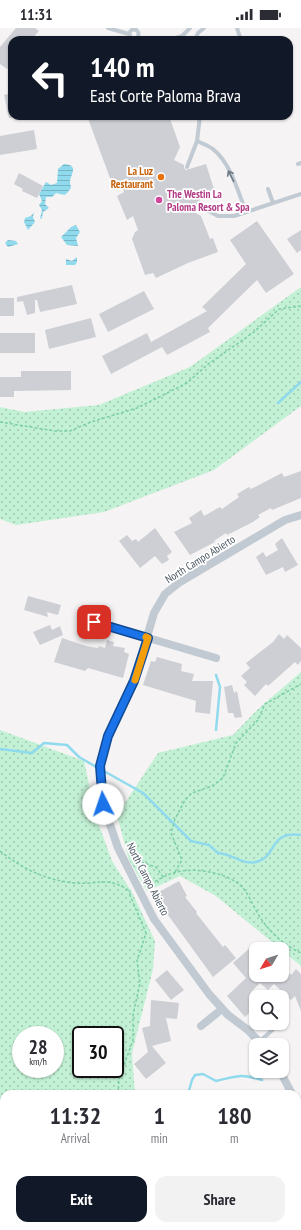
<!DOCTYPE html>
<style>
:root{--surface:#fff;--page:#f2f2f3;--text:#2b2b33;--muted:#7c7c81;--accent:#111827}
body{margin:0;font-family:"PT Sans Narrow",sans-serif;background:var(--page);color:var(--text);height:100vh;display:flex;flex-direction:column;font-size:15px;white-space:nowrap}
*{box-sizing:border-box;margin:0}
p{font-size:13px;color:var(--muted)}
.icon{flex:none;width:22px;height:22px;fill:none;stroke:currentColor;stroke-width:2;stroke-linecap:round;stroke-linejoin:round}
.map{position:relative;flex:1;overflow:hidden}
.details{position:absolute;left:0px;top:1062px;width:301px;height:140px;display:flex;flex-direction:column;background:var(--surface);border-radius:12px 12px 0 0;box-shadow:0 1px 3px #0004}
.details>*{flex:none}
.hud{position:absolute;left:8px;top:8px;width:285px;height:84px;border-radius:12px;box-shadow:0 1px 3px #0004;background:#111827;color:#fff;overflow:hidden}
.needle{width:26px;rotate:231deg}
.controls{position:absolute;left:249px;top:914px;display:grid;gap:8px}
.controls a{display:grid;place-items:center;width:40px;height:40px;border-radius:8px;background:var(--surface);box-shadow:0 1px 3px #0004;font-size:20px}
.speed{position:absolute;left:12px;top:998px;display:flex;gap:8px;font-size:20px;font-weight:700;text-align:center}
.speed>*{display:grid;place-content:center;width:52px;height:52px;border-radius:50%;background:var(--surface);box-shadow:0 1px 3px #0004;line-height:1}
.speed small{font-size:10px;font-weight:400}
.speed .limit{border:2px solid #111;border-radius:6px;background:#fff;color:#111}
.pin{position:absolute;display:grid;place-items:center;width:34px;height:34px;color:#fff;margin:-17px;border-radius:8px;box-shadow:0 2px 6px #0006}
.me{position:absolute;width:44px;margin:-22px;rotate:356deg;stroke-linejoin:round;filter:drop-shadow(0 0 3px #0008)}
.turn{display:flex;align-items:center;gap:14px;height:84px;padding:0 16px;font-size:18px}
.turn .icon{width:52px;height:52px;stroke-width:2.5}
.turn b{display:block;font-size:28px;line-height:34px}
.eta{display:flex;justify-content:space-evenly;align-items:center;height:68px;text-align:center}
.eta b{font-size:24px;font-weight:700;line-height:28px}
.button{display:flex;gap:8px;margin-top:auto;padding:8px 16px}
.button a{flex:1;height:46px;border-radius:12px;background:var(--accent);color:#fff;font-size:16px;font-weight:700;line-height:46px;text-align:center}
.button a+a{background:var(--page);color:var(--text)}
.status{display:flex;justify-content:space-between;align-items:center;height:28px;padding:0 20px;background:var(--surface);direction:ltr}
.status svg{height:11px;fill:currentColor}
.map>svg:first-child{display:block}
.grass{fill:url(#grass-dots);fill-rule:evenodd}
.water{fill:url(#water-rules)}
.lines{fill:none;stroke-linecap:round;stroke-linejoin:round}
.stream{stroke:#90daee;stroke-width:2.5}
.building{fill:#cdcfd5}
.path{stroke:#7ad0a6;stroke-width:1.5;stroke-dasharray:3 2;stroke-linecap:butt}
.service{stroke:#c1cad2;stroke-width:4}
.minor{stroke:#c1cad2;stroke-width:8}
.oneway{stroke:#6e7983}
.route-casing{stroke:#114b97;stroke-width:10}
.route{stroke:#1a73e8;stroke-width:7}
.slow{stroke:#f59e0b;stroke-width:7}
.food-dot{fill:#e8710a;stroke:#fff;stroke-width:1.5}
.hotel-dot{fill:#d1479c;stroke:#fff;stroke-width:1.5}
.labels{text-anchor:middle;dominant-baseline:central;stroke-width:3.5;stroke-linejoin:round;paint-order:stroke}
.food-label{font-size:11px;font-weight:bold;fill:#c56008;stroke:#fff;text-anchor:end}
.hotel-label{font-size:11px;font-weight:bold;fill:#b23c85;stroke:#fff;text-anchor:start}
.street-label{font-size:11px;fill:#4a5661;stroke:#fff}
</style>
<div class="status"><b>11:31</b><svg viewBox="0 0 49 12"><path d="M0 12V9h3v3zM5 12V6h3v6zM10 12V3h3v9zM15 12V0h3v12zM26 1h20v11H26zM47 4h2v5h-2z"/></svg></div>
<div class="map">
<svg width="301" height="1202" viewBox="0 0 301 1202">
<defs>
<pattern id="grass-dots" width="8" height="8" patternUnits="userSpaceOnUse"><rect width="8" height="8" fill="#c3f1d5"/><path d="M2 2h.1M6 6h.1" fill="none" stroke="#a0c6b0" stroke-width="1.8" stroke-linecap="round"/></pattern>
<pattern id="water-rules" width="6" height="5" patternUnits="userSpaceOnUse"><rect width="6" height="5" fill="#90daee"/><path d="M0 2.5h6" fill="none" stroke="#78b4c4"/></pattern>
</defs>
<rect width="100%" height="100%" fill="#f5f3f3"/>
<path class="grass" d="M301,259V378L214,442L104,484L16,497L0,491V379L24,384L99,377L190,339Z
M301,644V938L216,868L180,848L147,863L129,832L117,787L158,725L233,707L257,682Z
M0,702L84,733L96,789L112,833L133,866L155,913L153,941L132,1025L135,1066H4V1164L0,1163ZM21,1007H55V1041H21ZM81,1007H115V1041H81Z"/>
<path class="water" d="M64,136C80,137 70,147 70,154C70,156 71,158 71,160C64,169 66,167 56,165L52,169H46L45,176L49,180L43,184L42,190L40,191L42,182L39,177L42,173L39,166L46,154L51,157L57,155L58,141Z
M34,184L33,189L35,194L28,202L24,194L25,190L31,188Z
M76,197L80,204L76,210L78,218L67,217L61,209L71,199Z
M8,212L16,213L18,216L8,219L5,215Z
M77,229V234L75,237H66V231L72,233Z"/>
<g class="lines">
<path class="stream" d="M278,375L301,354
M216,702L220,659L216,647
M0,721L32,725L44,715L67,717L79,729L98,740
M102,742L143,765L191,813L209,817L218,825C234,826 244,839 259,833C277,827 269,803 301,807
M113,1066H118
M188,1066L192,1052L195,1047L203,1046L216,1053C238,1048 239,1045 262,1052"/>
</g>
<path class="building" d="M16,0H35L39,3L31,12H12V36L7,41L0,36V19Z
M12,65V90H9L4,67Z
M87,88H169L180,119L174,132L184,137V140L186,142L206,136L214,161L202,167L199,174L194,175L196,180L194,184L201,188L210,211L213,210L218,224L188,235L156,250L153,245L145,247L132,211L135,204L138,202L133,188L127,192L117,168L124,164L121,156L110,150Z
M34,102L37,121L0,127V108Z
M19,145L43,158L37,170L22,163L23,161L14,156Z
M257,193L294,246L266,265L257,252L208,300L210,304L167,327L162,319L111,346L102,328L147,305L151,314L207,283L202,279L246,236L230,212Z
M301,202V222L297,225L287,211Z
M72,257L77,276L40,284L37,272H35V285L27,287L23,273L17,274V269Z
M144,263L154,281L108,304L99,286Z
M0,270H14V288H0Z
M91,290L96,309L49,321L45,302Z
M0,305H35V325H0Z
M21,343H71V362L14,363V369H0V349H21Z
M301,443V470L272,482L271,480L258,487L260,489L253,494L227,507L226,505L214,513L215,514L190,527L174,504L192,495L189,490L201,482L204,488L220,479L222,481L239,469L237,466L249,459L251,461L282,445L284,449Z
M155,500L172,524L167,528L169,532L162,536L155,528L140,540L119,513L127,507L132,513L136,511L138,514Z
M282,510L298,537L285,544L283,539L266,547L256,529L263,524L266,529L278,522L275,516Z
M28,568L61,577L58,587L47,584L48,589L24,582Z
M50,597L52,602L60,598L63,607L40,617L33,604Z
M279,606L284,611L287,607L301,620V633L298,637L295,634L268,658L266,656L255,668L244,657L247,654L241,648L250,640L246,635L273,614Z
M62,610L86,618L98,620L99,618L105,620L107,612L114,614L113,618L125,620L124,624L129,626L123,650L88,640L85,643L54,634Z
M157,629L182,636L181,643L194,646L192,653H213L210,686L195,684L196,673L143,657L151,633L155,634Z
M232,657L234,665L237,663L242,689L235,690L233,685H228L224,659Z
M179,853L187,868L185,869L197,884L196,885L223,919L225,917L236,930L213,949L168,887L157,865Z
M252,918L256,923V947H282V938L291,947L296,941L301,946V983L295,968L291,972L274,956L268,962L260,955L251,964L256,970V979L245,989L227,968L246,950L233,935Z
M167,942L184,962L171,972L155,952Z
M151,972L179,975L177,991L166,990L171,1013L152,1018L166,1035L146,1051L134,1036L148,1024L142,1000L150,998Z"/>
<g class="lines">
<path class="path" d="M0,394L55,403H70L91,394L137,380L187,355L207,337L254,304L279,281L301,278
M0,823C23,841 45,852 75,855C97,857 107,848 128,862H131
M141,834L156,839L164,850
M175,844L182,832L171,805L175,791L185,772L192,765L212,758L223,750L236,715L258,692L265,676L301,656
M146,858C156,854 166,846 177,844C195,839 230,845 243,860C249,867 252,876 257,884C267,902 282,916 301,925
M118,1066L119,1051L133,1012V987L140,955L137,933L146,905L129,865L130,863
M0,1154L4,1155"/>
<path class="service" d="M108,0L129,6
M237,0L241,12
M129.5 6a4.5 4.5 0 1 1 9 0a4.5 4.5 0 1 1-9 0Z
M170,12L182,8
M182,12V8L190,0
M195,12L198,5L204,0
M197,113C203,116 210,118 214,122C231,136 238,164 246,184
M298,136L301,135
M187,139L197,113L200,88
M268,161L273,175
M197,177L218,188H234L301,166
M259,1014L279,996"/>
<path class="minor" d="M81,590L216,630
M201,998L222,981
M262,1017L248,1002L228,987L209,966L154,891L118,820L103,776L100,738L108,708L134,653L154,585L165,566L180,554L224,528L285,492L301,487
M280,1043L292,1066
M297,1091L300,1127L297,1136
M166,1202L168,1198
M267,1202L270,1198"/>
</g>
<defs><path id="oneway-shaft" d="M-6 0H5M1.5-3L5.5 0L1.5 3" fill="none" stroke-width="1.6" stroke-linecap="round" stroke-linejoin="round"/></defs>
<use class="oneway" href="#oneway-shaft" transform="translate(231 148) rotate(-117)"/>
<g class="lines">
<g class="route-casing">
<path id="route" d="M94,594L148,610L134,653L108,708L100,738L103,776"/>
</g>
<use href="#route" class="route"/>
<path class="slow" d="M135,652L148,610L146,609"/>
</g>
<circle class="food-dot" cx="161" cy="149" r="4"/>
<circle class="hotel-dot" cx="159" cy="172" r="4"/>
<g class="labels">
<g class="food-label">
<text x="153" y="143">La Luz<tspan x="153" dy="13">Restaurant</tspan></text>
</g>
<g class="hotel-label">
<text x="167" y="166">The Westin La<tspan x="167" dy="13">Paloma Resort &amp; Spa</tspan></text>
</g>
<g class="street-label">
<text transform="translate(200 531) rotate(-32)">North Campo Abierto</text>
<text transform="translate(148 851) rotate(63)">North Campo Abierto</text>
</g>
</g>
</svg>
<div class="controls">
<a><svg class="needle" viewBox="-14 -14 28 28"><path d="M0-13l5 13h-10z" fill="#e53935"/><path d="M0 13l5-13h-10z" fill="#7c7c81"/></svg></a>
<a><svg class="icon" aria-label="search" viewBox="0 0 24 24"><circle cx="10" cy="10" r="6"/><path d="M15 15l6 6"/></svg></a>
<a><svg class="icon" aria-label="layers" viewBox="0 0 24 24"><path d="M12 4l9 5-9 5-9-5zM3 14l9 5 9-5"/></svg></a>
</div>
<div class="speed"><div>28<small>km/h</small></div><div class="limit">30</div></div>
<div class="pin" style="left:94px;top:594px;background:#d93025"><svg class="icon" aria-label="arrive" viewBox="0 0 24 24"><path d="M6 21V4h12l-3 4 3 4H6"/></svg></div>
<svg class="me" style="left:103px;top:776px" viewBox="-20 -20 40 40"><circle r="19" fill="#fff"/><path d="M0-13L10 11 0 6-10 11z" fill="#1a73e8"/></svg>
<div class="hud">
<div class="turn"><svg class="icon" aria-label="left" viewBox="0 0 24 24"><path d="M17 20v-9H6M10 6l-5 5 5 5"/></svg><div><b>140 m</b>East Corte Paloma Brava</div></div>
</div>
<section class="details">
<div class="eta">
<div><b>11:32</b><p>Arrival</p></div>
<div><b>1</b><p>min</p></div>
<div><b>180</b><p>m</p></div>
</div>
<div class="button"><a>Exit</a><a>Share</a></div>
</section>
</div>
